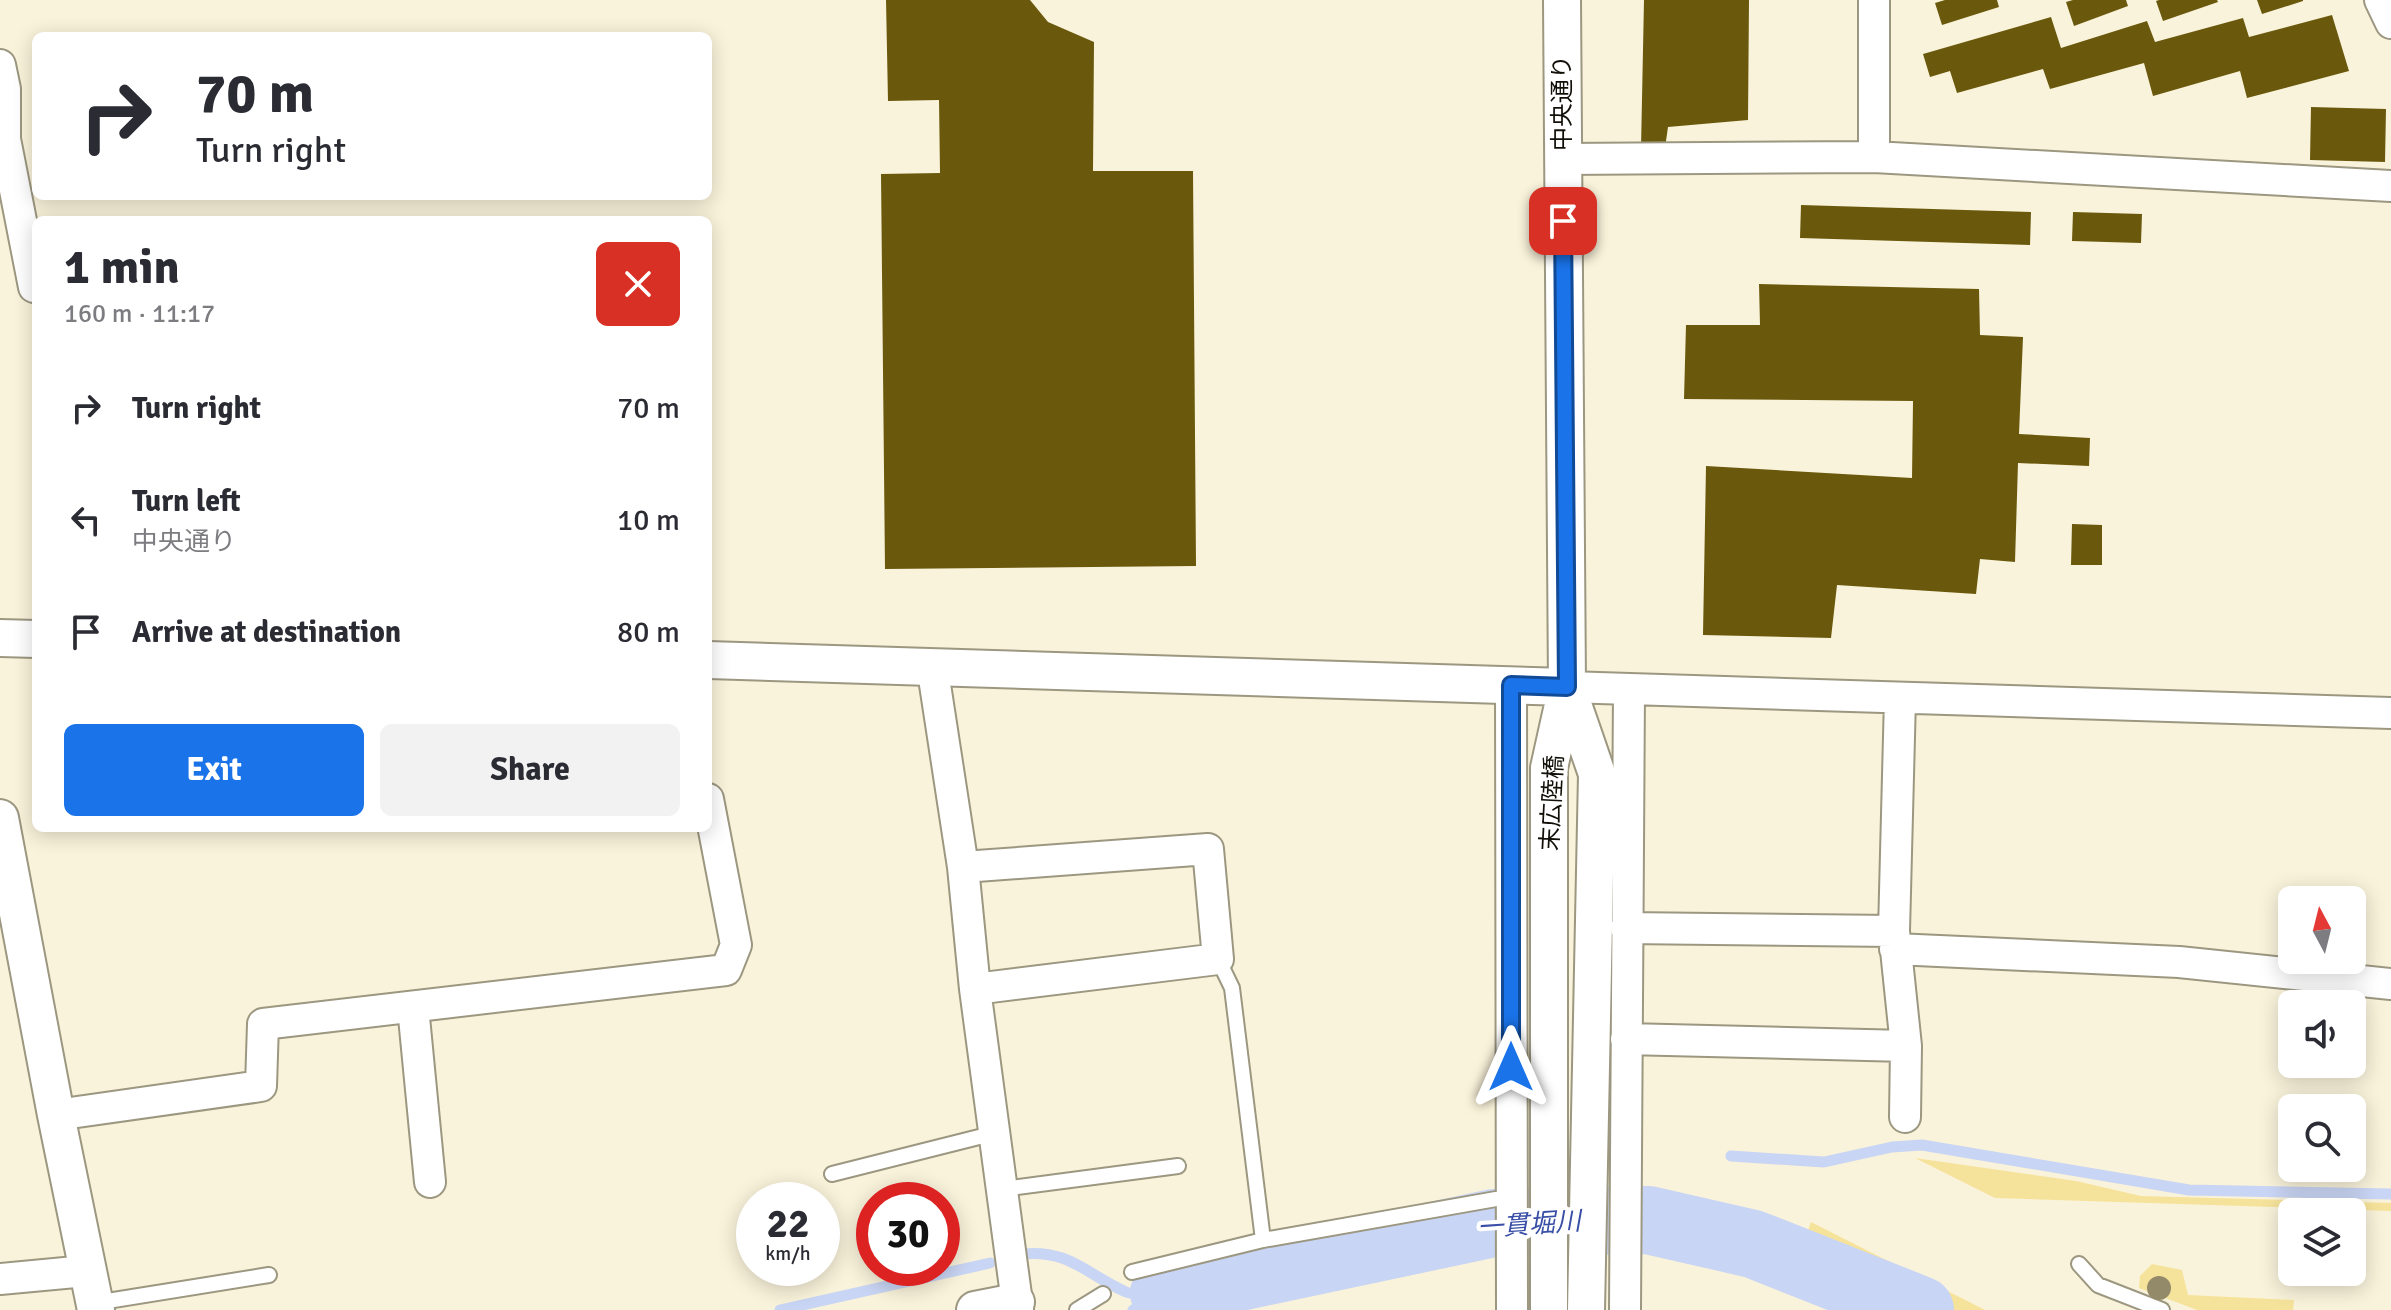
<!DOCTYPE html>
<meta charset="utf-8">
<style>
:root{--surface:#fff;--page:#f2f2f3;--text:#2b2b33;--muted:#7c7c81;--accent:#1a73e8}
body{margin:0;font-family:Signika,"Noto Sans JP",sans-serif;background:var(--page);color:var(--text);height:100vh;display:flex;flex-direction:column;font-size:30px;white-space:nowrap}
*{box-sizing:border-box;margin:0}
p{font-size:26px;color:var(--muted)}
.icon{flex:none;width:44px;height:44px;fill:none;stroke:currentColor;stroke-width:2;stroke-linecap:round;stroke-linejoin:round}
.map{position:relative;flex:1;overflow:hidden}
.panel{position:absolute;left:32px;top:216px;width:680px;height:616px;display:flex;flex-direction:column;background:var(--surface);border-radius:12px;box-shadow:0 4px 20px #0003}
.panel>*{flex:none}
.banner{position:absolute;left:32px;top:32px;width:680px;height:168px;border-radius:12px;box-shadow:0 4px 20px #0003;background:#fff;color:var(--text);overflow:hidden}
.needle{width:52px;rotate:353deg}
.tools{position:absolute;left:2278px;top:886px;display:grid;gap:16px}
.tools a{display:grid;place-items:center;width:88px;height:88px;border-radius:12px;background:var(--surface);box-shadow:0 4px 20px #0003;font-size:40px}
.speed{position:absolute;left:736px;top:1182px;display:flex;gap:16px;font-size:40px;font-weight:700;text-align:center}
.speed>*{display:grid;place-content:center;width:104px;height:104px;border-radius:50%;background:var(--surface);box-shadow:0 4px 20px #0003;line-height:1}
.speed small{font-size:20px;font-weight:400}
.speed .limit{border:12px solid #d22;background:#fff;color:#111}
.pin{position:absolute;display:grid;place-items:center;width:68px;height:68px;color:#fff;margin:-34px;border-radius:16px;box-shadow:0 4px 12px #0006}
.me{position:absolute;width:88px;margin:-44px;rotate:0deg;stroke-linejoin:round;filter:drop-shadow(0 0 6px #0008)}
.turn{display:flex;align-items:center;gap:28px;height:168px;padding:0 32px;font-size:36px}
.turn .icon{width:104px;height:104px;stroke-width:2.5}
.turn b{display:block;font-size:56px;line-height:68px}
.round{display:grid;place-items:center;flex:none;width:84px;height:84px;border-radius:12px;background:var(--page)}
.headline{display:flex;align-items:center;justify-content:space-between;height:136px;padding:0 32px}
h1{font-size:48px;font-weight:700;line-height:60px}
.primary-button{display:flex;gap:16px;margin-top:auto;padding:16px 32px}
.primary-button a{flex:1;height:92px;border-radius:12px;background:var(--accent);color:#fff;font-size:32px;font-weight:700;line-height:92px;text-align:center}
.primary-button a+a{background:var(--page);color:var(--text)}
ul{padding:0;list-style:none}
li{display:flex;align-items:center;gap:24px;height:112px;padding:0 32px}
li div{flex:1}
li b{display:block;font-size:30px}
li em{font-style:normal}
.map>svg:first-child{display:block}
.green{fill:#f6e39b}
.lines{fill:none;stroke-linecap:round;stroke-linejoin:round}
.stream{stroke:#c9d5f4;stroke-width:11}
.river{stroke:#c9d5f4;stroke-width:68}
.building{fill:#6a590c}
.service-casing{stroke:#9c9780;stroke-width:18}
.minor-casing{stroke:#9c9780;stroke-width:34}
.tertiary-casing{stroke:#9c9780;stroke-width:40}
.service{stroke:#fff;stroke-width:14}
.minor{stroke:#fff;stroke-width:30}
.tertiary{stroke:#fff;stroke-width:36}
.tree{fill:#938a6a}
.route-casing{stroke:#114b97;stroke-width:20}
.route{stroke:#1a73e8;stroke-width:14}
.labels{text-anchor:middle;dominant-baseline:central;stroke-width:8;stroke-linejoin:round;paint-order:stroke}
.street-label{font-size:24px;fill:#110f07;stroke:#fff}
.water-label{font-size:26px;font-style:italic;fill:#394ea6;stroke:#fff}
</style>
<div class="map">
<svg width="2391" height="1310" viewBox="0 0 2391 1310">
<rect width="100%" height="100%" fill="#faf3db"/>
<path class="green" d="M1915,1158L2076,1181L2141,1196L2391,1203V1211L1995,1198Z
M1811,1222L1985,1310H1951L1807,1233Z
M2152,1264L2182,1270L2188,1295L2294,1300L2293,1310H2197L2139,1288L2140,1276Z"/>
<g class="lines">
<path class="stream" d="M1731,1156L1824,1162L1892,1147L1922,1145L2189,1190L2391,1194
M1022,1254C1070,1249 1087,1275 1126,1292C1136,1296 1152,1293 1164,1293
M780,1310L990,1263
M1133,1310L1163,1293"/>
<path class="river" d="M1164,1293L1494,1223L1648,1220L1753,1244L1920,1310"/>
</g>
<path class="building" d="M886,0H1030L1048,22L1094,42L1093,171H1193L1196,566L885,569L881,174L940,173L939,100L888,101Z
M1644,0H1749L1748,120L1668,127L1665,148H1641Z
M1945,0H1997L1999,7L1942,25L1935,3Z
M2073,0H2126L2128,6L2074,26L2066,2Z
M2159,0H2217L2218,2L2163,21L2156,1Z
M2257,0H2303V1L2262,14Z
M2332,15L2349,71L2247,98L2240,71L2153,96L2144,63L2050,89L2043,69L1957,93L1950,71L1930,77L1923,54L2051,17L2061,48L2147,21L2155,42L2243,18L2249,37Z
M2311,107L2386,109L2385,162L2310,160Z
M1801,205L2031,212L2030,245L1800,238Z
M2073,212L2142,214L2141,243L2072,241Z
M1759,284L1979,289L1980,335L2023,337L2019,434L2090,438L2089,466L2018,463L2015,562L1980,559L1976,594L1837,585L1831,638L1703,635L1706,466L1912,478L1913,401L1684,399L1686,325H1760Z
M2072,524L2102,525V565H2071Z"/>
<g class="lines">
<g class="service-casing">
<path id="service" d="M1218,959L1232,988L1263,1240
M832,1174L995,1133
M1003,1189L1178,1166
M2079,1264L2098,1285L2162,1310
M1132,1272L1263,1240L1496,1199
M95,1303L269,1275
M1077,1310L1103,1294"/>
</g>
<g class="minor-casing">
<path id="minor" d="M2380,0L2391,23
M0,65L5,89V139L34,287
M1874,157V0
M1562,159L1874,157L2391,186
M932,665L963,867L975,989L1018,1310
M1511,685L1512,1310
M1567,687L2391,713
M1900,698L1894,931L1906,1046L1905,1117
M963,867L1208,849L1218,959L975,989
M1626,928L1894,931
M1895,949L2179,962L2391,984
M413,1007L430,1182
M1626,1039L1906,1046
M56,1115L261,1086L263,1024L726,970L736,945L708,799
M0,1279L86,1271
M1625,1310L1629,690"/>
</g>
<g class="tertiary-casing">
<path id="tertiary" d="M0,638L36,639
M708,660L1567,687
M1567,687L1597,774L1586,1310
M0,818L56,1115L96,1310
M975,1310L1016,1302
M1549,1310V768L1567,687L1562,0"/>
</g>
<use href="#service" class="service"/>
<use href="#minor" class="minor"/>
<use href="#tertiary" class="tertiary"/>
</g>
<circle class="tree" cx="2159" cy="1288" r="12"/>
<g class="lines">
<g class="route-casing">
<path id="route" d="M1511,1067V685L1567,687L1563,221"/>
</g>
<use href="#route" class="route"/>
</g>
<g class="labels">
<g class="street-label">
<text transform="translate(1562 103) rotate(-90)">中央通り</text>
<text transform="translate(1552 803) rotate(-87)">末広陸橋</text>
</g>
<g class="water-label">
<text transform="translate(1529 1225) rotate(-4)">一貫堀川</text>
</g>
</g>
</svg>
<div class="tools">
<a><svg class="needle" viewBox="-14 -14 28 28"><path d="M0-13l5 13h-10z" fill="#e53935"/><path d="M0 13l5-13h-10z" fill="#7c7c81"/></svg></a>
<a><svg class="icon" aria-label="sound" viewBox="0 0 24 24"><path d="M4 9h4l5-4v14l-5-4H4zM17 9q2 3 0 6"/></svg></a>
<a><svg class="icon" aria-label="search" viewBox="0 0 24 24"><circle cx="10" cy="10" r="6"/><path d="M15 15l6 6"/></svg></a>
<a><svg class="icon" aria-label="layers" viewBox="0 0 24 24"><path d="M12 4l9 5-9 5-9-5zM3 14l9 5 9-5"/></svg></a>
</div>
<div class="speed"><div>22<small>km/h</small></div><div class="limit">30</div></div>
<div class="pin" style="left:1563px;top:221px;background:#d93025"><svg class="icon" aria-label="arrive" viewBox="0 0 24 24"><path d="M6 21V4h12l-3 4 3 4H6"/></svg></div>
<svg class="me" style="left:1511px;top:1067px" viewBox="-20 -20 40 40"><path d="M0-17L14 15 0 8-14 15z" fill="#1a73e8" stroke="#fff" stroke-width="4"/></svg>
<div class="banner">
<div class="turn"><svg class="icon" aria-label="right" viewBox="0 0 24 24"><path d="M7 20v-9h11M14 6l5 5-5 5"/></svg><div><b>70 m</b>Turn right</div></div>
</div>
<section class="panel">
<div class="headline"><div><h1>1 min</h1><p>160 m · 11:17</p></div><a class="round" style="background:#d93025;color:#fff"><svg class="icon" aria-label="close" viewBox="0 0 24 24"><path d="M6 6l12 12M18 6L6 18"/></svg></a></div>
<ul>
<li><svg class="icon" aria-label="right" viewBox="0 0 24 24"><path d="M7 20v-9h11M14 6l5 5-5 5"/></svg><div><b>Turn right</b></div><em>70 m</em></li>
<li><svg class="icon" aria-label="left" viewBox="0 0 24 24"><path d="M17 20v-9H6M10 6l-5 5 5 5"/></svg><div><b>Turn left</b><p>中央通り</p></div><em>10 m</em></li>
<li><svg class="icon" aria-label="arrive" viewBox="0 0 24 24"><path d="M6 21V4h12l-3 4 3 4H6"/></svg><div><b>Arrive at destination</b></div><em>80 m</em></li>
</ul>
<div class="primary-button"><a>Exit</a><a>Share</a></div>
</section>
</div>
